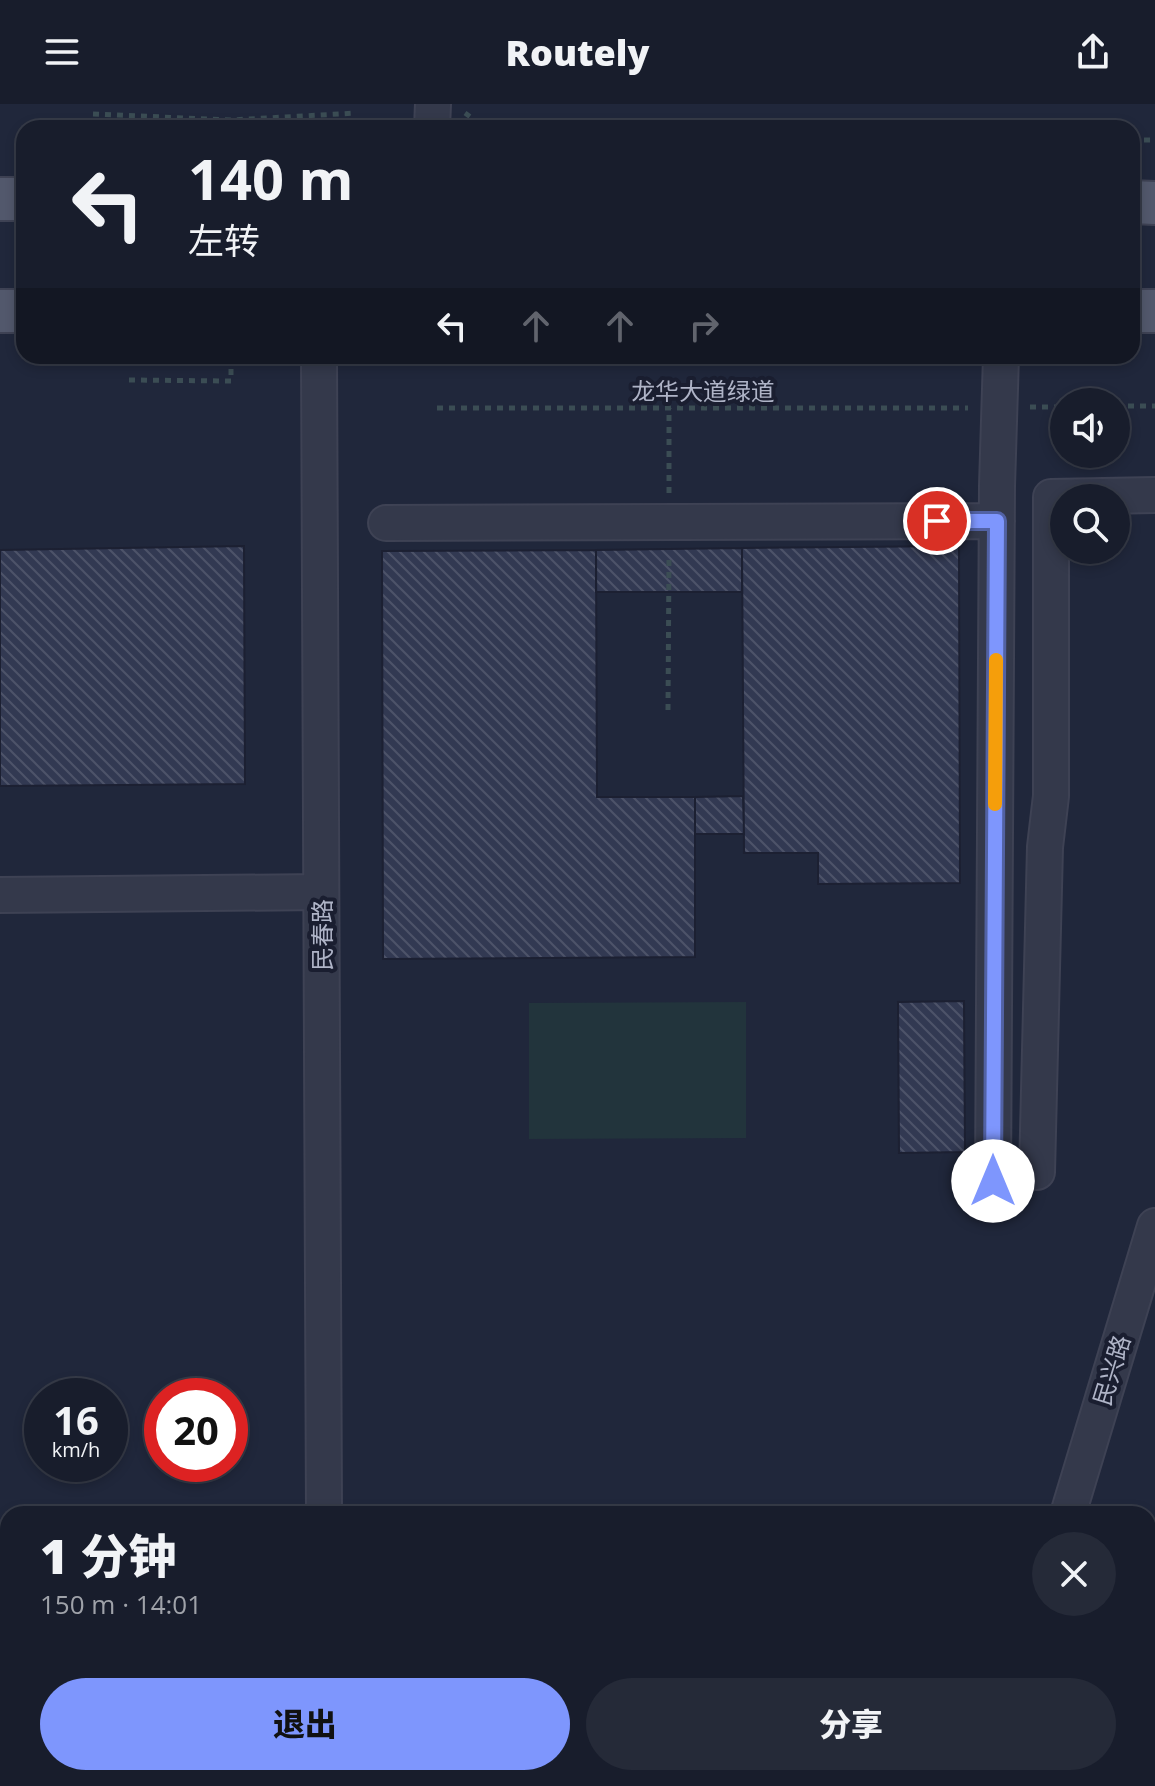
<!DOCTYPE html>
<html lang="zh">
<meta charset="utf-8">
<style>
:root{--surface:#181d2c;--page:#252a38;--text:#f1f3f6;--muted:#9fa2a9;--line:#363b48;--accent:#7e96fd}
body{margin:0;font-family:"Open Sans","Noto Sans SC",sans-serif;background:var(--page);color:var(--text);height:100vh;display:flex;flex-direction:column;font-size:30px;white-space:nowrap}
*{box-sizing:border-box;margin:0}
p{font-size:26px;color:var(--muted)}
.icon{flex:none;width:44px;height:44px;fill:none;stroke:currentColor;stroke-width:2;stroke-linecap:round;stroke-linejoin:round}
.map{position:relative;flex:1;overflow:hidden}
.side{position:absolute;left:0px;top:1402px;width:1156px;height:280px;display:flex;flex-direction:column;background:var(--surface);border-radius:24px 24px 0 0;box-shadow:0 4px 12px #0003,0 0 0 2px var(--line)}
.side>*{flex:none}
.top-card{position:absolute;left:16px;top:16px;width:1124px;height:244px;border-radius:24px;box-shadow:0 4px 12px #0003,0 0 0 2px var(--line);background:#181d2c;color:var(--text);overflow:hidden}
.tools{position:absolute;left:1050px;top:284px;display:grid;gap:16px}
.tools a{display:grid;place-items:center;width:80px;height:80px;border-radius:50%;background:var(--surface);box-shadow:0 4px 12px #0003,0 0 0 2px var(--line);font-size:40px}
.speed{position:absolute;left:24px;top:1274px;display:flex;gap:16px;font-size:40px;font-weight:700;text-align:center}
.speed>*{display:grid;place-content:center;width:104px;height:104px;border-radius:50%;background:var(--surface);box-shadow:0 4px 12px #0003,0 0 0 2px var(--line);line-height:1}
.speed small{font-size:20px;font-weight:400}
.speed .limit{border:12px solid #d22;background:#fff;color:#111}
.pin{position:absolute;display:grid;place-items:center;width:68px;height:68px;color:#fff;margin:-34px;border:4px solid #fff;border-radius:50%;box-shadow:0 2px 8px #0007}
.me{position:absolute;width:88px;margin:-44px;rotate:0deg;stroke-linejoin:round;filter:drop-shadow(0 0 6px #0008)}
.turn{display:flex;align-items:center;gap:28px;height:168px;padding:0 40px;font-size:36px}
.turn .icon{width:104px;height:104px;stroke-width:2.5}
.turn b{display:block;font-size:56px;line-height:68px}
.lanes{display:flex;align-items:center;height:76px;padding:0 40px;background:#0003;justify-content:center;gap:40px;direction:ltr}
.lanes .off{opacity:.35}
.round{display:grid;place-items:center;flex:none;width:84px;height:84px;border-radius:42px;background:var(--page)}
.overview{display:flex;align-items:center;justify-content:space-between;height:136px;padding:0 40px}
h1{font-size:48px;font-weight:800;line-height:60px}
.action{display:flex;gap:16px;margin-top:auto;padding:16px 40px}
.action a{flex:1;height:92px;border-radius:48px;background:var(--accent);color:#111;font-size:32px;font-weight:800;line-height:92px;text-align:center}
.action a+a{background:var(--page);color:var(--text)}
header{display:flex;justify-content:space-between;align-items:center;height:104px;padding:0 40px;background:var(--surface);font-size:36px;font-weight:800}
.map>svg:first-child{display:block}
.park{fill:#22343c}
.building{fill:url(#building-back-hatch);stroke:#1c2032;stroke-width:2}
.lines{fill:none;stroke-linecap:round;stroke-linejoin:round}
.minor-casing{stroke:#3e4254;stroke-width:38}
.major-casing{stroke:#3e4254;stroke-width:46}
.path{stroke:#3b4d54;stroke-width:5;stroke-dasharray:6 6;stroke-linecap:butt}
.minor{stroke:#34394b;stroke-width:34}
.major{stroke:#52586c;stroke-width:42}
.route-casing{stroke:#5262a4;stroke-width:20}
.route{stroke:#7e96fd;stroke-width:14}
.slow{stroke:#f59e0b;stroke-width:14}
.labels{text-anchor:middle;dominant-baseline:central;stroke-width:8;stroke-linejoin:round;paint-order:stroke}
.street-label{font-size:24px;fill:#afb4c7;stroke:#1a1e30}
</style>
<header><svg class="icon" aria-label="menu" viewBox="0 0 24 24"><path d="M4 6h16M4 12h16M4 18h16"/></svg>Routely<svg class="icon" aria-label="share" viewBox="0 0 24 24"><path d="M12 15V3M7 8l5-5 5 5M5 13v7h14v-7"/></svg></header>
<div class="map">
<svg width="1155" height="1682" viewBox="0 0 1155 1682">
<defs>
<pattern id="building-back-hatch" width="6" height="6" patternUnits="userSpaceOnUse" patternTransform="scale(2)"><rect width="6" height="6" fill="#323952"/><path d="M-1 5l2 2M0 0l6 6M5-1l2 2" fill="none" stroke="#4d5369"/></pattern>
</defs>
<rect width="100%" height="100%" fill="#20273b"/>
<path class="park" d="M746,898V1034L529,1035V899Z"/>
<path class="building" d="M244,442L245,680L0,682V446Z
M959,442L960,779L818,780V749H744L742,444Z
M742,444V488H596V446Z
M596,446L597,693H695V853L383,855L382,447Z
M743,692L744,730H695V693Z
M964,897L965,1048L899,1049L898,898Z"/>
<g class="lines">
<g class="minor-casing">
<path id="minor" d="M432,24L433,0
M319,252L324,1410
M386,419L997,417
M0,791L321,788
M1037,1068L1045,743L1051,692V393L1155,391
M993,1077L997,382L1001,252
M1068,1410L1155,1122
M326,1674V1682
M1012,1682V1674"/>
</g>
<g class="major-casing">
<path id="major" d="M0,95H24
M1132,98L1155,99
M0,207H24
M1132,207H1155"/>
</g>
<path class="path" d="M465,9L486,24
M93,10L231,16L356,9
M1132,36H1155
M129,276L231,277V252
M1116,302H1155
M1030,303H1064
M437,304H968
M669,389V304
M668,606L669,451"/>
<use href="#minor" class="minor"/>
<use href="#major" class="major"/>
</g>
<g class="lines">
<g class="route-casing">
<path id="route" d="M937,417H997L993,1077"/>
</g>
<use href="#route" class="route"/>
<path class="slow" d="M995,700L996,556"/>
</g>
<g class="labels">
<g class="street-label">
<text x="703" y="286">龙华大道绿道</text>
<text transform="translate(321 831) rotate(-90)">民春路</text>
<text transform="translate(1111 1266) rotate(-73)">民兴路</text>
</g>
</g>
</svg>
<div class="tools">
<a><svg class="icon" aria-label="sound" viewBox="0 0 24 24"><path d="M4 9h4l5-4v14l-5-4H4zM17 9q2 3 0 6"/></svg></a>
<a><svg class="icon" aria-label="search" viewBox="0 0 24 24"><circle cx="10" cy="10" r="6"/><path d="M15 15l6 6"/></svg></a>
</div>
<div class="speed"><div>16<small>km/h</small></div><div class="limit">20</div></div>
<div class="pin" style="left:937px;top:417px;background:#d93025"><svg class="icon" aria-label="arrive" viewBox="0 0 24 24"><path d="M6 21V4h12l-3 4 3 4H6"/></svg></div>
<svg class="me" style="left:993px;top:1077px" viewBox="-20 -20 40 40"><circle r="19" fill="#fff"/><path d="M0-13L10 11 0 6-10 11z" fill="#7e96fd"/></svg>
<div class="top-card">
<div class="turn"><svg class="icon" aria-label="left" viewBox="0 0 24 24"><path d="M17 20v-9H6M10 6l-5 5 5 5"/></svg><div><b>140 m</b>左转</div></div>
<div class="lanes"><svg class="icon" aria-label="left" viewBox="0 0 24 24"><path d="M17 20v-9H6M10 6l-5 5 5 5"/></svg><svg class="icon off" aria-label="ahead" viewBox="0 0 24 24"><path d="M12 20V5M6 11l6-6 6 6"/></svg><svg class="icon off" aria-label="ahead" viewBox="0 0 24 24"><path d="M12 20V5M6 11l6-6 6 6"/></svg><svg class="icon off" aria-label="right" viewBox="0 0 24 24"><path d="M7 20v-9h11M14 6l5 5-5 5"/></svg></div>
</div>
<section class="side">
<div class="overview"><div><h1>1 分钟</h1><p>150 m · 14:01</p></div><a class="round"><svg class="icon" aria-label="close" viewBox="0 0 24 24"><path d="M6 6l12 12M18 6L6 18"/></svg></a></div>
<div class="action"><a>退出</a><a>分享</a></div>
</section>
</div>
